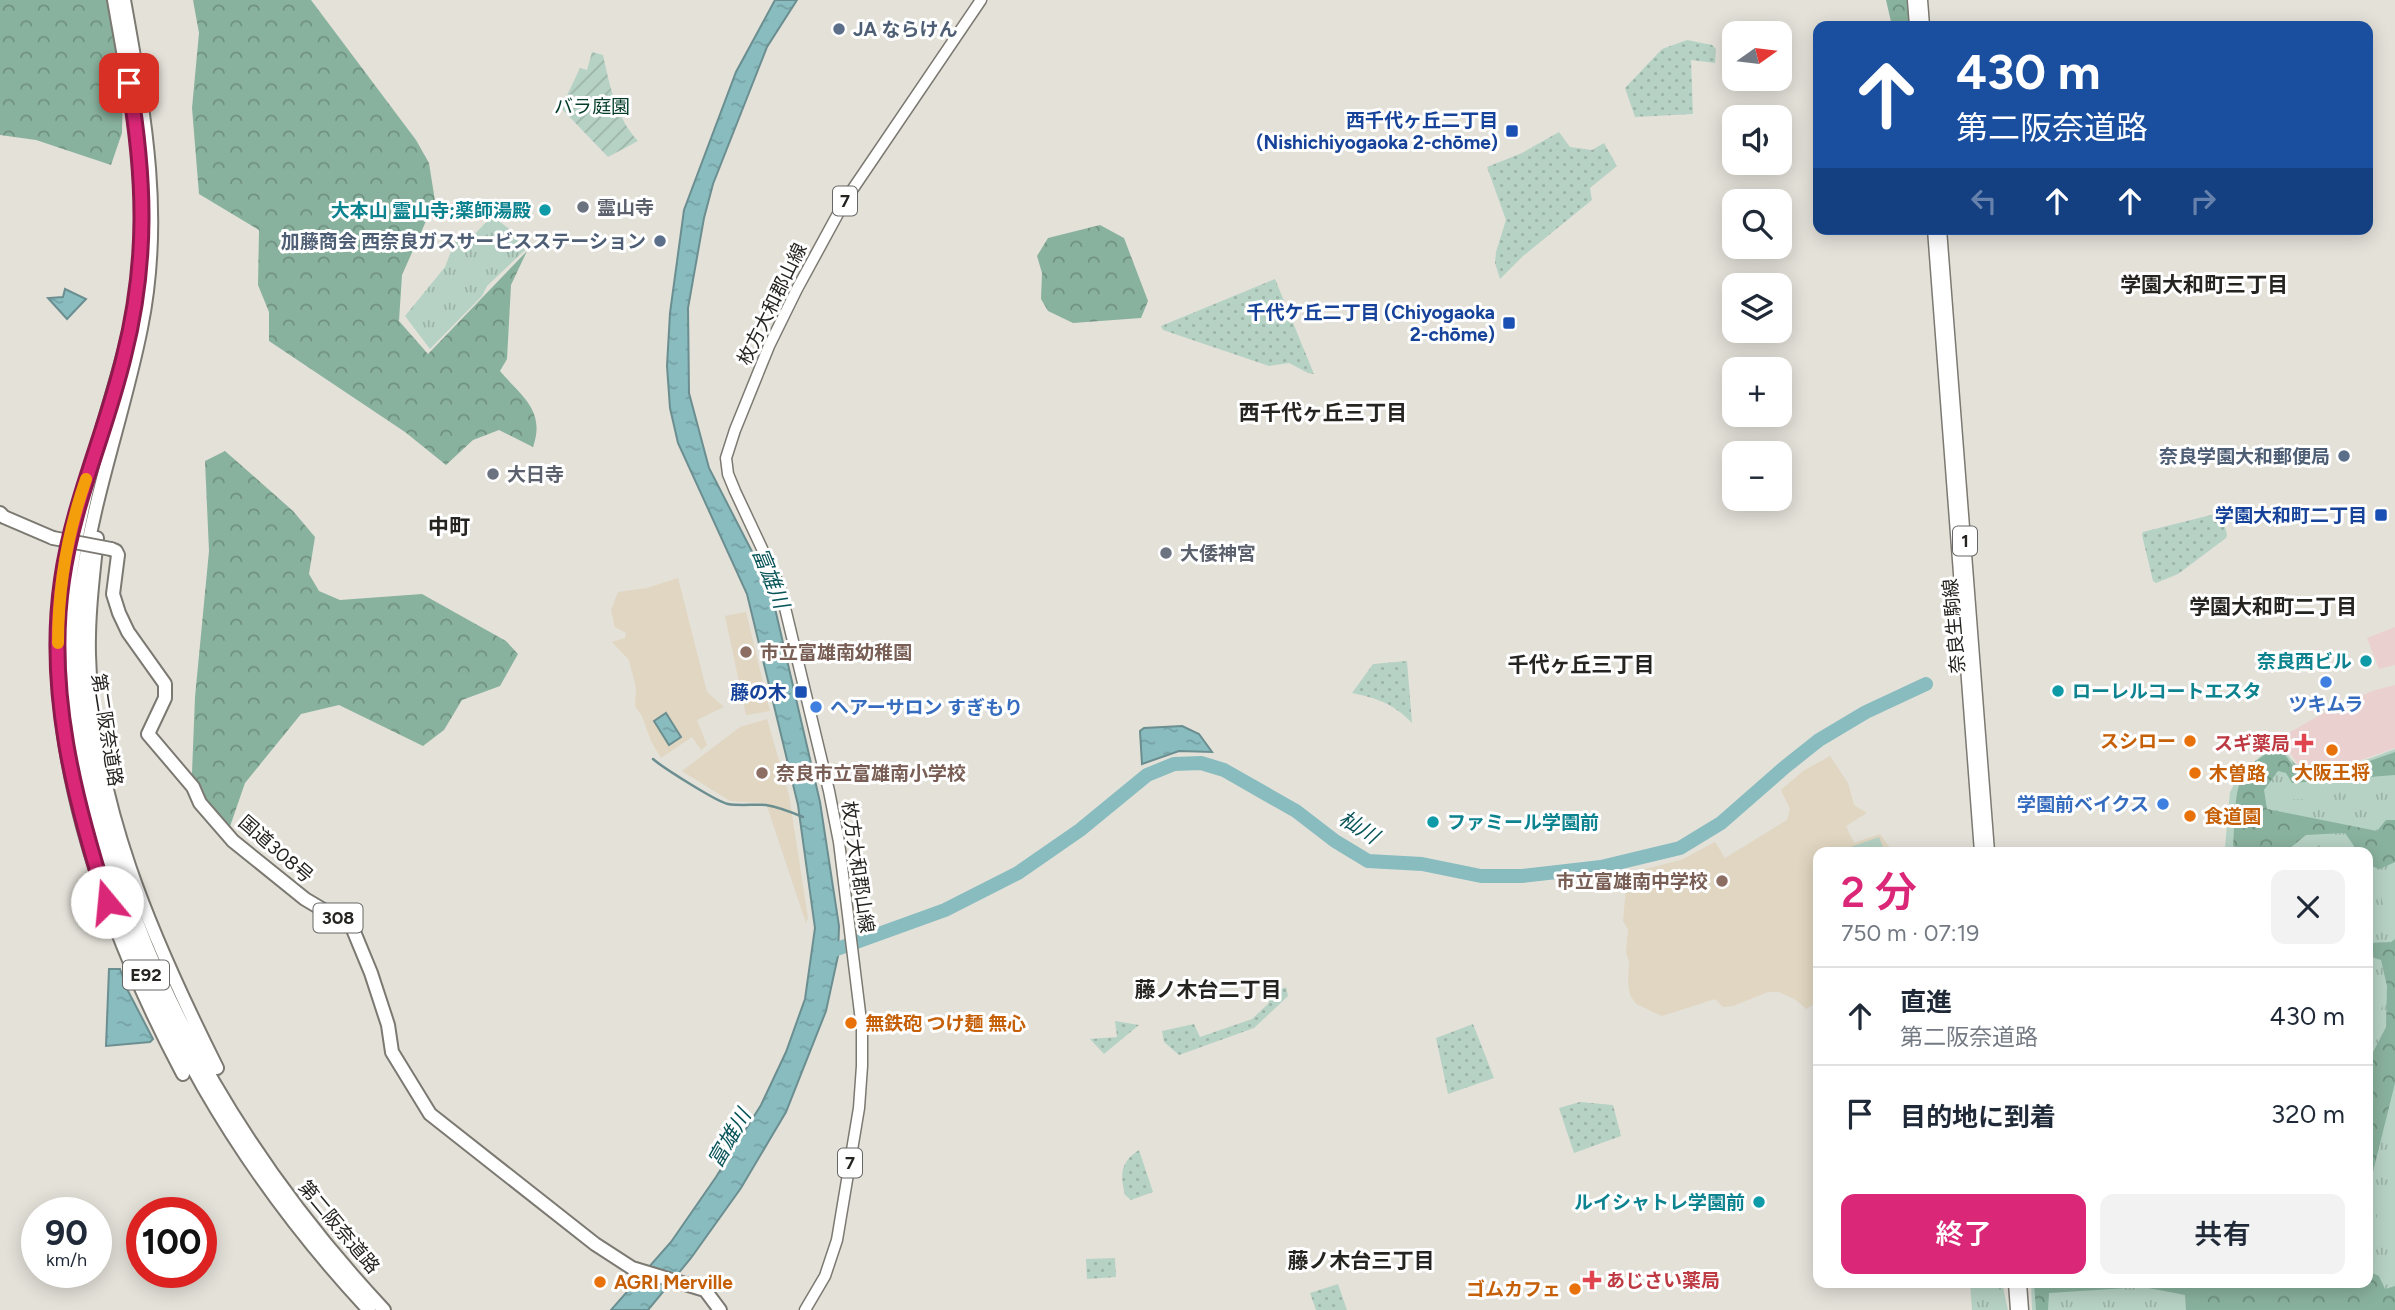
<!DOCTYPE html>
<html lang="ja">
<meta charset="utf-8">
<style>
:root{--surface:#fff;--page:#f2f2f3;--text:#1f2937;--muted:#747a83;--line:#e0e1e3;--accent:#db2777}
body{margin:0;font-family:Figtree,"Noto Sans JP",sans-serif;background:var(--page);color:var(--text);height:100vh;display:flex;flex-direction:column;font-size:26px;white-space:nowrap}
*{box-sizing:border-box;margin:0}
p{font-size:23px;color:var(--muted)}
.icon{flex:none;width:38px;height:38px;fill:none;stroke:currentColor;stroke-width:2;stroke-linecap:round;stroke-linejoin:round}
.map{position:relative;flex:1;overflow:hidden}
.panel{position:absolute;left:1813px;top:847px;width:560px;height:441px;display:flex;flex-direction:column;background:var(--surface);border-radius:14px;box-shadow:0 4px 18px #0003}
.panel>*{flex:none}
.guide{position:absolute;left:1813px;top:21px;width:560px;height:214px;border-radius:14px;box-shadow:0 4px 18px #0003;background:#1a4fa0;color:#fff;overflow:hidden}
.needle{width:46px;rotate:76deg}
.buttons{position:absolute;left:1722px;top:21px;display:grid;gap:14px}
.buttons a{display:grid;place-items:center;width:70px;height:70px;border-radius:14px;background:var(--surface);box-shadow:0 4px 18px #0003;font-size:35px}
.speed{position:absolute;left:21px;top:1197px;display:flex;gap:14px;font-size:35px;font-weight:700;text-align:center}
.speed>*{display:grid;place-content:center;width:91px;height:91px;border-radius:50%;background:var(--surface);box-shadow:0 4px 18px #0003;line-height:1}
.speed small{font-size:18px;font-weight:400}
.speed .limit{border:10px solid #d22;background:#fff;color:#111}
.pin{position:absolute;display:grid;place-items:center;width:60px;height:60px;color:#fff;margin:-30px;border-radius:14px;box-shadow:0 4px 10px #0006}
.me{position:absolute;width:77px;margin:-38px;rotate:343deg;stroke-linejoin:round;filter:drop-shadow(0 0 5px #0008)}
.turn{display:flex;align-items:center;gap:24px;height:147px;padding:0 28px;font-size:32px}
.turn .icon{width:91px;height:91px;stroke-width:2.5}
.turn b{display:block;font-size:49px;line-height:60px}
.lanes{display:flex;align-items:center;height:66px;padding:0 28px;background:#0003;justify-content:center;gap:35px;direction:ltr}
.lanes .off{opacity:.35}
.round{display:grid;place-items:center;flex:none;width:74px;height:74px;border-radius:14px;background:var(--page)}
.headline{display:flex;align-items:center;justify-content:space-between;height:119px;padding:0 28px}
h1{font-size:42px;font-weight:600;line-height:52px;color:var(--accent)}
.cta{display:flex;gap:14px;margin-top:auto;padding:14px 28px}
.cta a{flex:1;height:80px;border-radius:14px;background:var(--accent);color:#fff;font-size:28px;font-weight:600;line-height:80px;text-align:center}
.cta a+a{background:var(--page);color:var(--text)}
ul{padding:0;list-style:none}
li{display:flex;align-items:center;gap:21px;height:98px;padding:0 28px;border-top:2px solid var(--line)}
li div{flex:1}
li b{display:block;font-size:26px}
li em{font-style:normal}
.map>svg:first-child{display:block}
.commercial{fill:#ebd0d0}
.education{fill:#e0d6c1}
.grass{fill:url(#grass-tufts)}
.forest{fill:url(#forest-crowns)}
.park{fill:url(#park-dots)}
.garden{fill:url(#garden-furrows)}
.pitch{fill:#b6d2c4}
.water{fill:url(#water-ripples);stroke:#6b8e90;stroke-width:2}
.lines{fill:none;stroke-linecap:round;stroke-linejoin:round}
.stream{stroke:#6b8e90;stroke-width:2.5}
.river{stroke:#89bcbf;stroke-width:14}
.primary-casing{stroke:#7b7971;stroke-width:13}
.highway-casing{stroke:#7b7971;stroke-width:16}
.primary{stroke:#fff;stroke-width:10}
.highway{stroke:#fff;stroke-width:12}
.highway-bridge-casing{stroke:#7b7971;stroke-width:16;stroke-linecap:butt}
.highway-bridge{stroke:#fff;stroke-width:12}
.route-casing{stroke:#8e194d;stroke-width:18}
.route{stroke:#db2777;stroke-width:12}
.slow{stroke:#f59e0b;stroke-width:12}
.service-dot{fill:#5c6f8a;stroke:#fff;stroke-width:2.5}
.transit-dot{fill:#1a4fb4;stroke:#fff;stroke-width:2.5}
.worship-dot{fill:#6b7280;stroke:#fff;stroke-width:2.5}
.culture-dot{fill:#0f9aa8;stroke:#fff;stroke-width:2.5}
.education-dot{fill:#8d6e63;stroke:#fff;stroke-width:2.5}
.shop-dot{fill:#3f7fe0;stroke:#fff;stroke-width:2.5}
.food-dot{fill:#e8710a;stroke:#fff;stroke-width:2.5}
.health-dot{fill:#e0444e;stroke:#fff;stroke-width:2.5}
.labels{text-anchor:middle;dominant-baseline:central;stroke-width:6;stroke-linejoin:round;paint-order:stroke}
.shield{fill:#fff;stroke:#666664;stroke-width:2}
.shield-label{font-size:18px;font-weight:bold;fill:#252421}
.service-label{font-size:19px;font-weight:bold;fill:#4e5e75;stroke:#fff;text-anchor:end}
.park-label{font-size:19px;fill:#023c28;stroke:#fff}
.transit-label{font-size:19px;font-weight:bold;fill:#164399;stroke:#fff;text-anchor:end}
.worship-label{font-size:19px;font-weight:bold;fill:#5b616d;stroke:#fff;text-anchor:start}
.culture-label{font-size:19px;font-weight:bold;fill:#0d838f;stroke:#fff;text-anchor:end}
.street-label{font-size:19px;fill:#252421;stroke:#fff}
.education-label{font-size:19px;font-weight:bold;fill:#785e54;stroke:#fff;text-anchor:start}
.shop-label{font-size:19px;font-weight:bold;fill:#366cbe;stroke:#fff}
.food-label{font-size:19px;font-weight:bold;fill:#c56008;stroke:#fff;text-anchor:start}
.health-label{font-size:19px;font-weight:bold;fill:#be3a42;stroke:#fff;text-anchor:end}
.neighbourhood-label{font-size:21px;font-weight:bold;fill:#252421;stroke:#fff}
.water-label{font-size:21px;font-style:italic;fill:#095559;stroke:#fff}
</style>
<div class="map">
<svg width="2395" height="1310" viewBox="0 0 2395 1310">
<defs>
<pattern id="grass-tufts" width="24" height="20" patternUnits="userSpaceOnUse" patternTransform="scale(1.75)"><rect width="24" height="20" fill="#b6d2c4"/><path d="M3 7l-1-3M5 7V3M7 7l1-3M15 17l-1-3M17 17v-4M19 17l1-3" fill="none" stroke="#9cb4a8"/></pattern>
<pattern id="forest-crowns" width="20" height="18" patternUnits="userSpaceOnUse" patternTransform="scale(1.75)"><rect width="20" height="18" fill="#89b29e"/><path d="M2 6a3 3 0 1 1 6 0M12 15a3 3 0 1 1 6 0" fill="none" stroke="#709180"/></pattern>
<pattern id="park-dots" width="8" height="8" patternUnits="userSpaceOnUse" patternTransform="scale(1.75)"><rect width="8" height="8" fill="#b6d2c4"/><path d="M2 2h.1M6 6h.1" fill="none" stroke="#9cb4a8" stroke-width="1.8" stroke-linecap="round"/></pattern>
<pattern id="garden-furrows" width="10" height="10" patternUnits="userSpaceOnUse" patternTransform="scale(1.75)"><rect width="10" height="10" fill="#b6d2c4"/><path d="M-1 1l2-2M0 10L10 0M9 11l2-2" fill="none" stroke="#9cb4a8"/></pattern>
<pattern id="water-ripples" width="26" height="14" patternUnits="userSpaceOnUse" patternTransform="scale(1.75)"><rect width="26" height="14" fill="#89bcbf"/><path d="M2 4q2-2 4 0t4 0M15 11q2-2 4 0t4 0" fill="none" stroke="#76a1a4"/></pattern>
</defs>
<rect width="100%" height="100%" fill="#e4e1d9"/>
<path class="commercial" d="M2395,627V665L2379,669L2367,638Z
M2395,685V748L2361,760L2320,769L2299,766L2280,738L2327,711L2372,691Z"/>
<path class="education" d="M678,578L707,692L724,707L697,720L707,745L701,750L692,737L661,758L651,741L642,716L635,706L636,688L629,660L612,642L625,638L626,633L615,627L611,610L618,592L647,588Z
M746,612L770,711L746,715L725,616Z
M767,719L789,795L808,918L806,923L766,803L730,801L682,771L740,727Z
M1830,756L1848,783L1854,805L1867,813L1846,826L1854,843L1880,834L1893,852H1818V1002L1806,1009L1796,1000L1779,992H1768L1733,1006L1723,1007L1715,999L1662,1016L1636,1004L1630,995L1628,984L1629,962L1626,952L1628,929L1623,921L1626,889L1625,874L1681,860L1715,842L1725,858L1787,820L1790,809L1781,790L1803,771Z"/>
<path class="grass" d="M492,216L508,228L525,250L487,286L482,296L430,349L405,316L445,267L455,241L471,238Z
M2278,741C2284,748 2291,762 2299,766C2324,779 2370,758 2395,749V1310H2032L2031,1283H2368V852H2232L2225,847L2230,792L2239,775Z
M1970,1283H2002L2008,1310H1972Z"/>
<path class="forest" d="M0,0H114L123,82L122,133L111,165L36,140L0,135Z
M193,0H311L416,140L429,163L435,201L402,275L399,321L428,354L527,251L511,285L507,359L500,371C521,396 546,410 533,447L499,430L473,440L446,465L405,432L269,341V312L258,285L259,230L199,194L192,108L199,33Z
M1886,0H1907L1910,26H1892Z
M1100,225L1124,238L1148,301L1141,318L1073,323L1048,311L1041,299L1042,273L1037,256L1048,238Z
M225,451L293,511L315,537L309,574L319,591L340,600L422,594L506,641L518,654L500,686L462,700L444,730L423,746L339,705L301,714L245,783L226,838L202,817L191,798L195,697L209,551L205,461Z
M2278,746L2296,769L2320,774L2364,763L2395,752V775L2292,783L2286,773L2278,771L2264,790L2267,809L2377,831L2386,820H2395V862L2380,869L2368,865V852H2351L2354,846L2345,833L2306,835L2285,852H2255L2233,846C2235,827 2233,790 2244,774C2252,762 2266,754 2278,746Z
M2395,939V1083L2368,1192V1062L2386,1027L2387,986L2381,960L2368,956V943L2391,942Z
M2368,1271L2379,1276L2385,1289L2395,1286V1310H2186L2185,1295L2143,1287L2049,1293L2048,1310H2036L2034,1283H2368Z"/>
<path class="park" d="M1687,40L1712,45L1716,49L1715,63L1691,60L1693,114L1635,117L1625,88L1662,49Z
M1559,132L1570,147L1592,150L1604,143L1617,166L1590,188L1592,200L1523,256L1500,279L1495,263L1496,252L1506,220L1487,167L1522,153Z
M1275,279L1314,374L1308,373L1289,363L1269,366L1163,330L1161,326Z
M2219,513L2222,515L2227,535L2226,538L2178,574L2156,583L2153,581L2142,535L2143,532Z
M1407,661L1412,723C1394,704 1377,698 1352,693L1373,664Z
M1286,987L1288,996L1254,1028L1179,1055L1164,1042L1162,1031L1194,1024L1200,1037L1252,1019L1269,1003L1265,990L1274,992Z
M1115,1021L1139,1025L1104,1054L1090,1039L1117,1037Z
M1473,1024L1494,1078L1448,1094L1436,1038Z
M1580,1102L1613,1105L1621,1136L1574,1153L1559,1108Z
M1139,1150L1153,1192L1131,1200L1125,1195C1120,1175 1120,1162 1139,1150Z
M1115,1258L1116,1277L1087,1279L1086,1259Z
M1338,1284L1347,1310H1316L1310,1293Z"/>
<path class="garden" d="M592,52L603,55C610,87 616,117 638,141L608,157L561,108L580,68L587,70Z"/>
<path class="pitch" d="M2278,785L2305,786L2307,799L2270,800Z
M1879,837L1885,852H1836Z
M2392,880H2395V910C2377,908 2378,888 2392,880Z
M2371,986C2383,990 2388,997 2381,1009L2368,1013V987Z
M2392,1199L2395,1201V1224L2392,1228L2383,1230L2378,1227L2376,1222L2379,1208Z
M2393,1241H2395V1274C2381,1268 2386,1250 2393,1241Z"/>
<path class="water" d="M775,0H797L767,47L713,184L704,218L688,308L689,393L709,468L763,573L774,604L820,802L839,926L838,956L826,1011L786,1112L741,1188L691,1258L648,1310H611L671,1242L716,1177L761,1105L786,1052L805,999L815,928L798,805L747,594L678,443L670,408L667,366L670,313L684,210L736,72Z
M65,289L86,299L67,319L48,298L63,297Z
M666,713L681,737L669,745L654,721Z
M1182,726L1199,734L1212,752L1179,751L1142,764L1140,731L1144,728Z
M109,969H120L127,989L153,1039L150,1042L106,1046Z"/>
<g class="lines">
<path class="stream" d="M653,759C662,767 717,802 728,804C740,806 754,804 766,805C779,807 791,812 803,817"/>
<path class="river" d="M826,953L945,910L1018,873L1080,830L1147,775L1174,764L1201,763L1224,770L1296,811L1335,841L1368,861L1422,864L1481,876H1522L1601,867L1680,848L1721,823L1785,767L1819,740L1866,712L1926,684"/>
<g class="primary-casing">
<path id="primary" d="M1913,0L1915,26
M1922,0L1924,26
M1933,229L1980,852
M1941,229L1989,852
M2014,1283L2016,1310
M2021,1283L2023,1310
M805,1310L825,1276L837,1240L859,1108L862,1066V1029L839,842L829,791L780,587L735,491L728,474L726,458L735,430L769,346L797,289L846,199L981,0"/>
</g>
<g class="highway-casing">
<path id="highway" d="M114,0C131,98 152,194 137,293C129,343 113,389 100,437C88,484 76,532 70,581C60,666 73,750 96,832C146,1012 242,1174 369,1310
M124,0C144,112 164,215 141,328C124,414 93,496 82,582C71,662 83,742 104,819C153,1005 253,1170 384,1310
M0,513L4,517L53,538
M97,538C93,577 88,616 89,655C92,802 152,938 217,1068
M111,549L116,551L118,555L113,594L119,613L128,632L165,684V698L148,734L193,787L200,803L233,841L305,899L352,927L371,973L388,1025L392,1052L430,1114L595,1244L632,1268L705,1290L720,1310
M64,565C35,734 105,927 183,1074"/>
</g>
<use href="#primary" class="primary"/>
<use href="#highway" class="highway"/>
<g class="highway-bridge-casing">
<path id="highway-bridge" d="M53,538L111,549"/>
</g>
<use href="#highway-bridge" class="highway-bridge"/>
</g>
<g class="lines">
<g class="route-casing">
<path id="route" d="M107,902C74,799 46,690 62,580C73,502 106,432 124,356C148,262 145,177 129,83"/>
</g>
<use href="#route" class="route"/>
<path class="slow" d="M58,643C58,587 68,531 86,479"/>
</g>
<g class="service-dot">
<circle cx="839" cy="29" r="7"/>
<circle cx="660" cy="241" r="7"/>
<circle cx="2344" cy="456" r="7"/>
</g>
<g class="transit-dot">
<rect x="1505" y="124" width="14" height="14" rx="3.5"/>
<rect x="1502" y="316" width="14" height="14" rx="3.5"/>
<rect x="2374" y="508" width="14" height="14" rx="3.5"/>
<rect x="794" y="685" width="14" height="14" rx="3.5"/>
</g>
<g class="worship-dot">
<circle cx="583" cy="207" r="7"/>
<circle cx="493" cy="474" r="7"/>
<circle cx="1166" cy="553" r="7"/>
</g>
<g class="culture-dot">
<circle cx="545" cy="210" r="7"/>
<circle cx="2366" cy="661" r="7"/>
<circle cx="2058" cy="691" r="7"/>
<circle cx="1433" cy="822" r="7"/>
<circle cx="1759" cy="1202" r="7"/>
</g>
<g class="education-dot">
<circle cx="746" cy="652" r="7"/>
<circle cx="762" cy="773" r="7"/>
<circle cx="1722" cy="881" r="7"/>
</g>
<g class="shop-dot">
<circle cx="2326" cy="682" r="7"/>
<circle cx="816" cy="707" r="7"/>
<circle cx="2163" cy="804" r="7"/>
</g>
<g class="food-dot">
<circle cx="2190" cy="741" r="7"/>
<circle cx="2332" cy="750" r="7"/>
<circle cx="2195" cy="773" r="7"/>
<circle cx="2190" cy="816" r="7"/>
<circle cx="851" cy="1023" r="7"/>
<circle cx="600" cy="1282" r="7"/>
<circle cx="1575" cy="1289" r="7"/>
</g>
<g class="health-dot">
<path d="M2300.5 732.5h7v7h7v7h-7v7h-7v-7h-7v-7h7z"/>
<path d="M1588.5 1269.5h7v7h7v7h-7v7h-7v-7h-7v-7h7z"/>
</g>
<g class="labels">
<g class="shield">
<rect x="833" y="186.5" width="24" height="29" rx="5"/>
<rect x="1953" y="526.5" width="24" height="29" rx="5"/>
<rect x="313.5" y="903.5" width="49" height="29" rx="5"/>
<rect x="123" y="960.5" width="46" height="29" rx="5"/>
<rect x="838" y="1148.5" width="24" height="29" rx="5"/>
</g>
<g class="shield-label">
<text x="845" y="201">7</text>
<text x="1965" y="541">1</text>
<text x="338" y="918">308</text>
<text x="146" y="975">E92</text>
<text x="850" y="1163">7</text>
</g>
<g class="service-label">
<text x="853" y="29" text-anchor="start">JA ならけん</text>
<text x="646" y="241">加藤商会 西奈良ガスサービスステーション</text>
<text x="2330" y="456">奈良学園大和郵便局</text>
</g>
<g class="park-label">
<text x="592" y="106">バラ庭園</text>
</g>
<g class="transit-label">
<text x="1498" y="120">西千代ヶ丘二丁目<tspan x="1498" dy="22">(Nishichiyogaoka 2-chōme)</tspan></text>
<text x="1495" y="312">千代ケ丘二丁目 (Chiyogaoka<tspan x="1495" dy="22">2-chōme)</tspan></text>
<text x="2367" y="515">学園大和町二丁目</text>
<text x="787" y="692">藤の木</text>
</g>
<g class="worship-label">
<text x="597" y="207">霊山寺</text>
<text x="507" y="474">大日寺</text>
<text x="1180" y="553">大倭神宮</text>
</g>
<g class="culture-label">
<text x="531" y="210">大本山 霊山寺;薬師湯殿</text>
<text x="2352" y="661">奈良西ビル</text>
<text x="2072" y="691" text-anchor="start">ローレルコートエスタ</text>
<text x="1447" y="822" text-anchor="start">ファミール学園前</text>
<text x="1745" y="1202">ルイシャトレ学園前</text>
</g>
<g class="street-label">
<text transform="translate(772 304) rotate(-64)">枚方大和郡山線</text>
<text transform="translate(1954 626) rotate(-95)">奈良生駒線</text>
<text transform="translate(107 730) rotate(81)">第二阪奈道路</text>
<text transform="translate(276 849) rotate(41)">国道308号</text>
<text transform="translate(858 867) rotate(82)">枚方大和郡山線</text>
<text transform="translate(339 1227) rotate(50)">第二阪奈道路</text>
</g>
<g class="education-label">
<text x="760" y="652">市立富雄南幼稚園</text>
<text x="776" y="773">奈良市立富雄南小学校</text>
<text x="1708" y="881" text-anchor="end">市立富雄南中学校</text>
</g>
<g class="shop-label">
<text x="2326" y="704">ツキムラ</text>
<text x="830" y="707" text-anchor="start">ヘアーサロン すぎもり</text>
<text x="2149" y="804" text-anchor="end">学園前ベイクス</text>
</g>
<g class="food-label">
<text x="2176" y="741" text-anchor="end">スシロー</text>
<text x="2332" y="772" text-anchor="middle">大阪王将</text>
<text x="2209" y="773">木曽路</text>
<text x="2204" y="816">食道園</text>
<text x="865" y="1023">無鉄砲 つけ麺 無心</text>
<text x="614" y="1282">AGRI Merville</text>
<text x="1561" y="1289" text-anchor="end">ゴムカフェ</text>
</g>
<g class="health-label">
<text x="2290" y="743">スギ薬局</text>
<text x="1606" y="1280" text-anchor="start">あじさい薬局</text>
</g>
<g class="neighbourhood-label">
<text x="2204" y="284">学園大和町三丁目</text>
<text x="1323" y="412">西千代ヶ丘三丁目</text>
<text x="449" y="526">中町</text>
<text x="2273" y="606">学園大和町二丁目</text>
<text x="1581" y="664">千代ヶ丘三丁目</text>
<text x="1208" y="989">藤ノ木台二丁目</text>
<text x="1361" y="1260">藤ノ木台三丁目</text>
</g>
<g class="water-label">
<text transform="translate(771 578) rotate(68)">富雄川</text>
<text transform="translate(1359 827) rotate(32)">杣川</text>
<text transform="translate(729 1138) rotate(-60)">富雄川</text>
</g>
</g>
</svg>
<div class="buttons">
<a><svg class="needle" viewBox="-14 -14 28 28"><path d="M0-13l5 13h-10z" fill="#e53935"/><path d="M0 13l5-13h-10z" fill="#747a83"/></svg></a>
<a><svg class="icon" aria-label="sound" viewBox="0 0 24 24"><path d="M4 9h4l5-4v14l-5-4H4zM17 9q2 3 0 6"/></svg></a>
<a><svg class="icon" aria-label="search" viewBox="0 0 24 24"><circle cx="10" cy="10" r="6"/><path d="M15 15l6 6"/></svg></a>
<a><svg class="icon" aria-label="layers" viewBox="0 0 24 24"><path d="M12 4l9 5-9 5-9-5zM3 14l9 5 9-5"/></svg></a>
<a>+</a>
<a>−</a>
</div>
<div class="speed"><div>90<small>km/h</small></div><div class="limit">100</div></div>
<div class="pin" style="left:129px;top:83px;background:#d93025"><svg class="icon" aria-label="arrive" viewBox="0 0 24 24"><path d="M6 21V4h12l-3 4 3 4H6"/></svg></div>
<svg class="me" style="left:107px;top:902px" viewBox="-20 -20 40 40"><circle r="19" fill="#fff"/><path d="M0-13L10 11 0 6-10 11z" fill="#db2777"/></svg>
<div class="guide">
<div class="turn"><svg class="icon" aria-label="ahead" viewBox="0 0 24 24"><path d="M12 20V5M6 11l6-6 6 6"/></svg><div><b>430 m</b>第二阪奈道路</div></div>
<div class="lanes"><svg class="icon off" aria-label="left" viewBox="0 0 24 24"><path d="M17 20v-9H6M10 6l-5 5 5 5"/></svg><svg class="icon" aria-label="ahead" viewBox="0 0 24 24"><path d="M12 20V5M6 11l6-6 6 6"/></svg><svg class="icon" aria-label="ahead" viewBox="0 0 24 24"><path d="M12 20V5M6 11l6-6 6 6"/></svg><svg class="icon off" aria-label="right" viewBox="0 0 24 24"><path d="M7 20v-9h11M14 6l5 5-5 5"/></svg></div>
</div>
<section class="panel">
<div class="headline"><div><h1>2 分</h1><p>750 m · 07:19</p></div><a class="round"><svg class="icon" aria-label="close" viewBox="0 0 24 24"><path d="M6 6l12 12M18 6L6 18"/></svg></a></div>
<ul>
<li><svg class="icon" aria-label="ahead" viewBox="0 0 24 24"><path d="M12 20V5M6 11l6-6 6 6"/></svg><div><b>直進</b><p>第二阪奈道路</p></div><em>430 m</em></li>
<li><svg class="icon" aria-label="arrive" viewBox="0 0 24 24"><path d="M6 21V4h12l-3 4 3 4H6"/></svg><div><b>目的地に到着</b></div><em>320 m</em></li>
</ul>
<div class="cta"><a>終了</a><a>共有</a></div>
</section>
</div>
